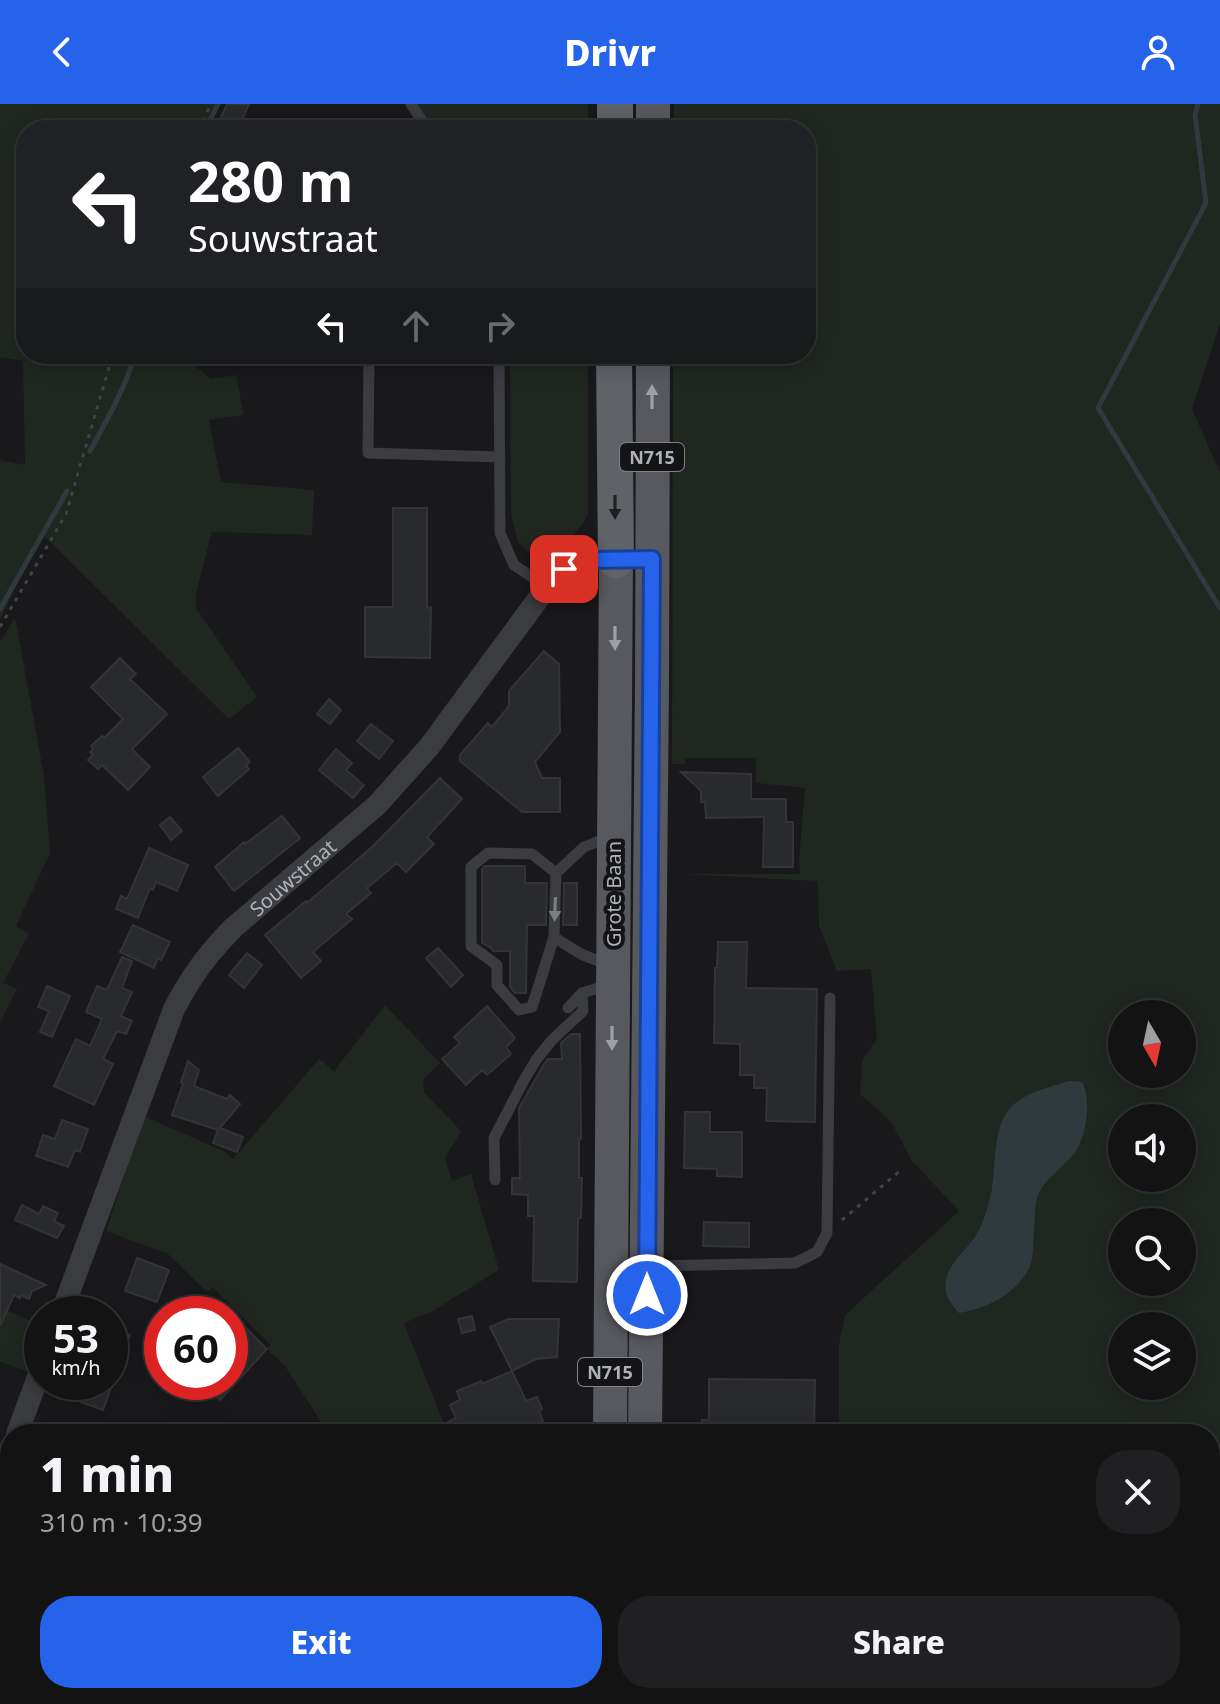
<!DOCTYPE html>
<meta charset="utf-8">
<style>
:root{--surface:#131314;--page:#202022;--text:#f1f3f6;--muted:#9d9ea0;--line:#323234;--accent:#2563eb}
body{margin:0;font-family:"Noto Sans",sans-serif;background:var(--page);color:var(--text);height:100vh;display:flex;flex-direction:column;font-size:30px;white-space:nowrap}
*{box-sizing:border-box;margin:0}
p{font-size:26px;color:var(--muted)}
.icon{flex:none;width:44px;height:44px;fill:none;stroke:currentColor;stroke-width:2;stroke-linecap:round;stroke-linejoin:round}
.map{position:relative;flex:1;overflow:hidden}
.panel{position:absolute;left:0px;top:1320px;width:1220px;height:280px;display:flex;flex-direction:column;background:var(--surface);border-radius:32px 32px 0 0;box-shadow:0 4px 20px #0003,0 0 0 2px var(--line)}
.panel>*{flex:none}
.top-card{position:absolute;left:16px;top:16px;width:800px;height:244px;border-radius:32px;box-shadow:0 4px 20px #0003,0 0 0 2px var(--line);background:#202124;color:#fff;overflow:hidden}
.needle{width:52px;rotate:171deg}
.controls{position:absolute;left:1108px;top:896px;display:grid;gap:16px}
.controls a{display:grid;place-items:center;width:88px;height:88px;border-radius:50%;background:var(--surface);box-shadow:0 4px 20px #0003,0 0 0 2px var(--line);font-size:40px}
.speed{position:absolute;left:24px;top:1192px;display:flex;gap:16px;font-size:40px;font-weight:700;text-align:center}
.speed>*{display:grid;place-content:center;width:104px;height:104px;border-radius:50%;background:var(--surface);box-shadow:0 4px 20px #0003,0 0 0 2px var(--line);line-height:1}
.speed small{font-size:20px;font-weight:400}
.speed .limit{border:12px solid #d22;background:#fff;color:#111}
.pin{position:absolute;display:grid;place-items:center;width:68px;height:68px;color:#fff;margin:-34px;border-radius:16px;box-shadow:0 4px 12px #0006}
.me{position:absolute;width:88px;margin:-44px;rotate:0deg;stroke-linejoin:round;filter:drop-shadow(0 0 6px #0008)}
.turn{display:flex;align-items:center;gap:28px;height:168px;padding:0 40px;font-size:36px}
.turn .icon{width:104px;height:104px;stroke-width:2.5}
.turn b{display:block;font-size:56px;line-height:68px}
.lanes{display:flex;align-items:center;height:76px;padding:0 40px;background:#0003;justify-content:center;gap:40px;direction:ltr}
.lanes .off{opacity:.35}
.round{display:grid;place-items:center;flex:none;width:84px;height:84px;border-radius:32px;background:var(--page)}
.headline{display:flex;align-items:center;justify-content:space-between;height:136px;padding:0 40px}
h1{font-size:48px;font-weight:800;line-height:60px}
.cta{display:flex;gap:16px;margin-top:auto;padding:16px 40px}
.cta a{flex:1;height:92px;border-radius:32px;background:var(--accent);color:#fff;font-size:32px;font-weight:800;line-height:92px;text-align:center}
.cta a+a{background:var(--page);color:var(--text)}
header{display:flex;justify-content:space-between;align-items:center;height:104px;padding:0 40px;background:var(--accent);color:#fff;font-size:36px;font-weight:800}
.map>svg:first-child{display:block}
.green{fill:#202620;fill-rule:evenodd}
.water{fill:#30393e}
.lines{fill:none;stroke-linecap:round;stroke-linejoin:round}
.stream{stroke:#30393e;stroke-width:5}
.building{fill:#292a2c;stroke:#343437;stroke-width:2}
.path{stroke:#414347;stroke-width:3;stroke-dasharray:4 6;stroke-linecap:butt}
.service{stroke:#3b3c40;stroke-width:11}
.minor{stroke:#3b3c40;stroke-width:22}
.tertiary{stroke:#3b3c40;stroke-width:26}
.primary{stroke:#57595e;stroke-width:34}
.trunk{stroke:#5f6267;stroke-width:36}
.oneway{fill:#9ca0a7}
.oneway2{fill:#1f2022}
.oneway3{fill:#7a7d83}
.route-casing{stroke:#184099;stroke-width:20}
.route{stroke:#2563eb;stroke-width:14}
.labels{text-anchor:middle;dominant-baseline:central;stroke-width:8;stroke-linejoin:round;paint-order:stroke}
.shield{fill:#141416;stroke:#7f8388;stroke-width:2}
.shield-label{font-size:18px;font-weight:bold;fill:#adb2b9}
.street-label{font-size:20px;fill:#adb2b9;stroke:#141416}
</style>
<header><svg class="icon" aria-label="back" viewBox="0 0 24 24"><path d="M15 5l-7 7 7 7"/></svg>Drivr<svg class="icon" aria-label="person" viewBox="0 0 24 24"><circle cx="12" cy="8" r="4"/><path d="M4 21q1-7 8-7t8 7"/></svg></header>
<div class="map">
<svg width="1220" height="1600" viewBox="0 0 1220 1600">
<rect width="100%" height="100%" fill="#19191b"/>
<path class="green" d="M0,0H220L208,26H26V250H180L211,275L236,271L244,311L209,316L221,378L314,386L312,431L212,428L196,489V504L257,593L229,615L41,429L0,516V356L25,361L23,257L0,253Z
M412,0H588V26H432Z
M674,0H1220V220L1192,305L1220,368V1449L1210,1452V1330H839V1240L845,1211L959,1107L912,1057L891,1018L860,990L862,957L877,934L871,865L837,867L819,822L818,777L680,770H800L799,754L805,684L756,679V654H685V660H672L673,250H806V26H674ZM1122,910H1182V970H1122ZM1122,1014H1182V1074H1122ZM1122,1118H1182V1178H1122ZM1122,1222H1182V1282H1122Z
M510,250H588V412L562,447L542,453L528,447L518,439L511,410Z
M15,513L44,672L50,749L16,822L29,830L3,879L17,885L0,919V538Z
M385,901L440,959L423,976L424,988L461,1027L445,1054L452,1077L471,1070L499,1166L431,1208L404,1219L448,1330H329L285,1262L267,1245L271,1241L213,1184L207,1188L168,1150L106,1127L144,1012L223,1047L233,1055L319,955L334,967Z
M0,1203L42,1222L27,1267L0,1258Z
M746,1590H784L790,1600H753Z
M842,1590H1048L1050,1600H848Z"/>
<path class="water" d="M1069,977L1082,978C1091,993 1087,1028 1078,1043C1068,1061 1046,1072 1038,1091C1034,1101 1035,1117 1034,1128C1033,1139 1034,1154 1029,1164C1017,1190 985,1205 959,1209C950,1199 943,1190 946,1176C949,1158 967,1146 976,1131C983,1120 988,1103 991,1090C997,1062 991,1023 1012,1002C1026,988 1051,983 1069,977Z"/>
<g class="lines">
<path class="stream" d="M1198,0L1195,11L1206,99L1098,304L1220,504
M205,26L218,0
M90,347C107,316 125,285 135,250
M0,505L67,387"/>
</g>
<path class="building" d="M227,0H249L238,26H215Z
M393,404H427V504L431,503L430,554L365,553V503H393Z
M544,547L559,560L560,628L535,658L542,674H560V708H522L460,657V651L488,619L492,623L509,602V587Z
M120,554L136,570L130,575L167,610L132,645L150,663L128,686L102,661L98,665L88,656L93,651L90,648L93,645L91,642L102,632L104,634L123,615L91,583Z
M329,595L341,606L330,620L317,610Z
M371,620L393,637L379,655L357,637Z
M238,644L250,658L246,661L249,665L218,692L203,673Z
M336,645L352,659L346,666L364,681L353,694L319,666Z
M681,668L751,670V695H786V718H793V763H763L764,713L706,714L705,698H701V687Z
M440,674L462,695L427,733L434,740L406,768L397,759L367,784L371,789L346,810L352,815L313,848L321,857L301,874L265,831L306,797L307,799L372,743Z
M282,712L300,734L234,787L215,763L244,738L245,740Z
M170,713L182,727L171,736L160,721Z
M149,744L188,761L177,787L156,778L153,786L150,784L138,814L116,805L121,792L127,795Z
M485,762H525V779H547L546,821H527L526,889H515L510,883V847H493L490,843L482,839V765Z
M564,779H577V821H563Z
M133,821L170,838L161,856L158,854L154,864L120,848Z
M718,838H747L746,884L817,885L815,1018L766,1017L767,984H754V971H740V940L714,939L715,864H717Z
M438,844L463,871L451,883L426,854Z
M247,849L262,861L244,884L229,871Z
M122,853L132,857L122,884L132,888L121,912L132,917L126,930L117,927L103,955L113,960L94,1001L54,982L76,935L90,942L102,915L86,908L97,882L107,886Z
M47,882L70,892L52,933L40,928L49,907L38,903Z
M487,902L515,934L506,943L511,950L487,971L482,966L466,981L442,955L460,939L454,933Z
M571,930H580L581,1035L579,1036V1074H582L581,1114H578L577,1178L533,1177L534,1112H528V1091L512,1090V1074H520L519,1004L544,960L548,955H562L561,939Z
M188,957L199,966L194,982L227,995L230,991L240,1000L220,1024L243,1033L237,1048L213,1039L218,1026L172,1011L183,980L181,978Z
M685,1008H710V1028H742V1073L717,1072V1065L684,1064Z
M62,1016L88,1025L80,1048L75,1046L68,1063L36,1052L43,1031L55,1035Z
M22,1101L39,1110L43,1102L58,1109L54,1117L64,1122L57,1134L15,1116Z
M704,1118L749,1119V1143L703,1142Z
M137,1154L169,1166L157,1198L125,1187Z
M0,1160L46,1181L32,1187L29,1195L21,1191L20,1194L14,1191L0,1222Z
M230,1208L267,1245L220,1296L201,1278H230V1261L244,1245L230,1230Z
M472,1212L475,1226L462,1229L458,1215Z
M508,1215H559L557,1253L536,1255L512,1267L490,1223Z
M110,1218L126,1224L124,1229L130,1231L103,1306L67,1293L72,1278H110Z
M512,1267L526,1297L537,1293L542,1305L539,1307L543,1317L514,1330H424L456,1314L450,1301L460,1296L457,1287L481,1277L482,1280Z
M709,1275L815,1276L814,1330H701L702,1316H709Z"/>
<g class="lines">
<path class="path" d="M198,26L211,0
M0,523L66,410L113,250
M842,1116L901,1066"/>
<path class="service" d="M411,0L428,26
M369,250L368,349L500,353
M499,250L500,429L514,461L547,483
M554,833L532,903L519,906L497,881V861L471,842V763L488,749L532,750L556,769
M609,858C590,858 569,843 554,833L556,769L584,743L609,733
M568,904L582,889L608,881
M495,1076L494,1034L524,976L536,956L552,936L583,907L582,889
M652,1162L795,1159L817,1148L827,1129L830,894"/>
<g class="minor">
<path id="s1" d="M61,1210L174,905C192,871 206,852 233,824L377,701L429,643L547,483L564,465L590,456L627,455"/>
<path d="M17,1330L42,1262"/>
<path d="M0,1375L10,1348"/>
</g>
<path class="tertiary" d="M0,1495L10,1499
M132,1590L141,1600"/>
<path class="primary" d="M653,26V0
M610,1330L616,456
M645,1330L652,578L653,250
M607,1600V1590
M639,1600V1590"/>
<path class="trunk" d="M615,26V0
M614,250L616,456"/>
</g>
<defs><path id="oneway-solid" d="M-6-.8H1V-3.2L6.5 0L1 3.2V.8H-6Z" transform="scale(2)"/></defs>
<g class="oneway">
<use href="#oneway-solid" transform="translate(652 293) rotate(-90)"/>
<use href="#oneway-solid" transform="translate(615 534) rotate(90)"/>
<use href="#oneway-solid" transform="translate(612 934) rotate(90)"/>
</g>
<use class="oneway2" href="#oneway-solid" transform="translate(615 403) rotate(90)"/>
<use class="oneway3" href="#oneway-solid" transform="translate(555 805) rotate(92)"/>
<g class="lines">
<g class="route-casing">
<path id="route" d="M564,465L590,456L652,455L647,1191"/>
</g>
<use href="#route" class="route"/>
</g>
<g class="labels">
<g class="shield">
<rect x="620" y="339" width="64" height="28" rx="6"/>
<rect x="578" y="1254" width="64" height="28" rx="6"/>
</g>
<g class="shield-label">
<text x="652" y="353">N715</text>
<text x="610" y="1268">N715</text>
</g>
<g class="street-label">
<text stroke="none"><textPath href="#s1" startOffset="504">Souwstraat</textPath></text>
<text transform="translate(613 790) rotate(-90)">Grote Baan</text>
</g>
</g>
</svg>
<div class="controls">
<a><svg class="needle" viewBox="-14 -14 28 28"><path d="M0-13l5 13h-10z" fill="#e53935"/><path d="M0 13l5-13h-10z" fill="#9d9ea0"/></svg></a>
<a><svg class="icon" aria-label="sound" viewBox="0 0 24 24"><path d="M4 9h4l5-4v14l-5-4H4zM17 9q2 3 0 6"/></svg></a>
<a><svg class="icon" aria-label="search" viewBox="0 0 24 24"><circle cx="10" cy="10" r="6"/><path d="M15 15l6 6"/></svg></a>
<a><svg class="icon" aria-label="layers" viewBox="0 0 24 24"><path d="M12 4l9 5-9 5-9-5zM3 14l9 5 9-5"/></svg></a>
</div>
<div class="speed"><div>53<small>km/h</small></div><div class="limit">60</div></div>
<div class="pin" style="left:564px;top:465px;background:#d93025"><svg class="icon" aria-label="arrive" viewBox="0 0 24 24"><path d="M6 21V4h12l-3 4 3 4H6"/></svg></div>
<svg class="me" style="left:647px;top:1191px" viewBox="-20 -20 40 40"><circle r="17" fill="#2563eb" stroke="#fff" stroke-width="3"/><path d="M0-11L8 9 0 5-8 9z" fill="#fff"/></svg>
<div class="top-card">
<div class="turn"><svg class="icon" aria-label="left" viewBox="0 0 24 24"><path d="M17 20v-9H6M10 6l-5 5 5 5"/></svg><div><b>280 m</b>Souwstraat</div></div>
<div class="lanes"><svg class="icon" aria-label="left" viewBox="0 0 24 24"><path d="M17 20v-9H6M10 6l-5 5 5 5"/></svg><svg class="icon off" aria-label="ahead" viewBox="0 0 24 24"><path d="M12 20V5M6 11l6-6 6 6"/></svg><svg class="icon off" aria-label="right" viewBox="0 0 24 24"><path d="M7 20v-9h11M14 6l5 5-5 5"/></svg></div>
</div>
<section class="panel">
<div class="headline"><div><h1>1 min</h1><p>310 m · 10:39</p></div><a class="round"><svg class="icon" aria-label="close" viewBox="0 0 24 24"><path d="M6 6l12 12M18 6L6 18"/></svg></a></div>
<div class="cta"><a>Exit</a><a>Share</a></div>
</section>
</div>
